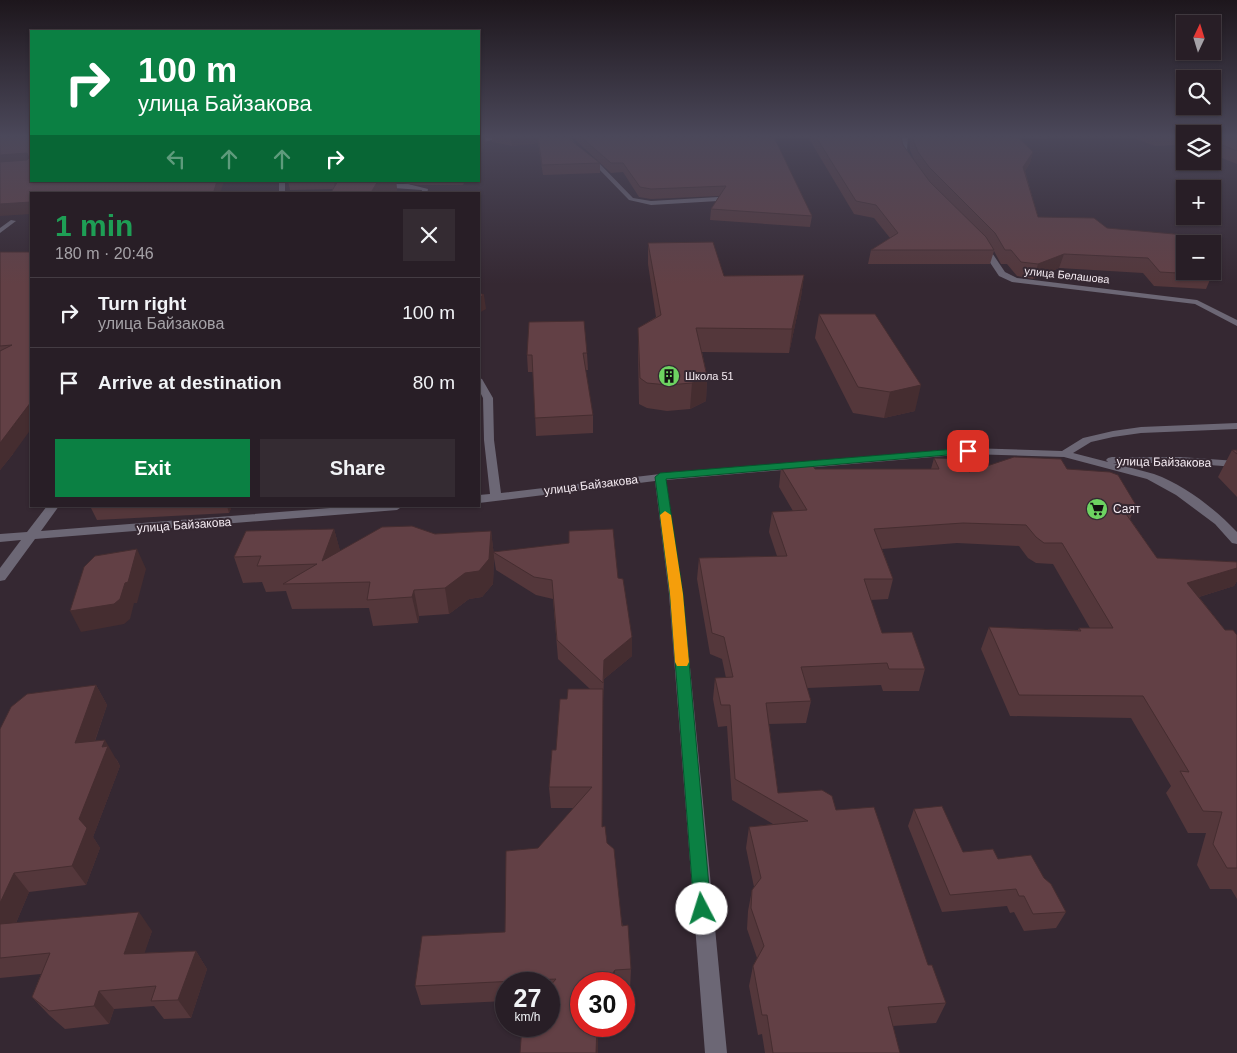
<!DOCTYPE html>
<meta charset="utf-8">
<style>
:root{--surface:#281e26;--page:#342b32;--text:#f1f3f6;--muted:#a5a2a7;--line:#443c43;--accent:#0b8043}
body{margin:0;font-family:Helvetica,sans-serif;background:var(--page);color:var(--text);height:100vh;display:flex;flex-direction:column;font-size:19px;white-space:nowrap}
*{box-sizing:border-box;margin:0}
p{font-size:16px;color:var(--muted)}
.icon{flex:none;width:28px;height:28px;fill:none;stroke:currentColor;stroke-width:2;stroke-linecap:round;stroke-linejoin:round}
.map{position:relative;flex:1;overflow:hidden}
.drawer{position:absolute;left:30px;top:192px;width:450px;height:315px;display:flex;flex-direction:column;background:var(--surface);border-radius:0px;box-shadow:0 1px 4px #0004,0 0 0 1px var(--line)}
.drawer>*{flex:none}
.top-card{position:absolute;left:30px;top:30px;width:450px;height:152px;border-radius:0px;box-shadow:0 1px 4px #0004,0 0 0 1px var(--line);background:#0b8043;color:#fff;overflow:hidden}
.needle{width:32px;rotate:4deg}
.controls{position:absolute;left:1176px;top:15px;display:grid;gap:10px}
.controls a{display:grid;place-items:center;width:45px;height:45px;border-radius:0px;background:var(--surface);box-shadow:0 1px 4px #0004,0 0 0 1px var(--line);font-size:25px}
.speed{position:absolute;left:495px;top:972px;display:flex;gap:10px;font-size:25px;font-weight:700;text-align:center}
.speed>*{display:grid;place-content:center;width:65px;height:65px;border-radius:50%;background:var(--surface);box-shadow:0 1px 4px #0004,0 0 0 1px var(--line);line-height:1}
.speed small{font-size:12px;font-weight:400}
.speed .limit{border:8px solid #d22;background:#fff;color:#111}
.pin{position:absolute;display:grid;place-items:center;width:42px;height:42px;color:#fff;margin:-21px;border-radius:10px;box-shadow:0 2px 8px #0006}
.me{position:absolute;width:55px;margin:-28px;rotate:355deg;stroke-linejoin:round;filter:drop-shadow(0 0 4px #0008)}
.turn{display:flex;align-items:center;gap:18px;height:105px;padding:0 25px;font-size:22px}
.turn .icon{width:65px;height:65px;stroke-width:2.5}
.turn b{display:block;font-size:35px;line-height:42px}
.lanes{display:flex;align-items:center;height:48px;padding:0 25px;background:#0003;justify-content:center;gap:25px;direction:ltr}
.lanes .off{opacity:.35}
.round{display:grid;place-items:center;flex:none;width:52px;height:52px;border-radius:0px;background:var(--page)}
.overview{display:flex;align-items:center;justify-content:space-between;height:85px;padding:0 25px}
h1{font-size:30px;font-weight:700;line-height:38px;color:#1e9e55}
.action{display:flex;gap:10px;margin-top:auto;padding:10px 25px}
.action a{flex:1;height:58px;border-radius:0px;background:var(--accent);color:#fff;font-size:20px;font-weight:700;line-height:58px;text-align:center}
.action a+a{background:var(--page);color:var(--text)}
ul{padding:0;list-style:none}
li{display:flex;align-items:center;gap:15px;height:70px;padding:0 25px;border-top:1px solid var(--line)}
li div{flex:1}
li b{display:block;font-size:19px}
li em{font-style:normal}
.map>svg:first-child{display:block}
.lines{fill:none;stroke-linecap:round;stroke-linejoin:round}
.minor{fill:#6c6775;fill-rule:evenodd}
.wall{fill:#54373b}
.shaded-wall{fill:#452d30}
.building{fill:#624045;stroke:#452d30}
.route{fill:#0b8043;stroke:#07532c}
.slow{fill:#f59e0b}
.labels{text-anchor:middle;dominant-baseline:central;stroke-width:4;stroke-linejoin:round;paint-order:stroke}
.far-street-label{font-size:11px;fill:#f6ecf3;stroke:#352832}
.far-poi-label{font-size:11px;fill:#f6ecf3;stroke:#352832;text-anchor:start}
.street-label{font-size:12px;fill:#f6ecf3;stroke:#352832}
.poi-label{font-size:12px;fill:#f6ecf3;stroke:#352832;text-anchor:start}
</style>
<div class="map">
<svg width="1237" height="1053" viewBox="0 0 1237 1053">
<rect width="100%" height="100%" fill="#352832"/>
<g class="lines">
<path class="minor" d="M494,137H505L479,143V139Z
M564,137H570L578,147L598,162L633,198L651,201L718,197L721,199L718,201L651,205L629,200L594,164L574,149Z
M902,137H908L907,149L911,162H907L902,149Z
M279,181H285V194H279Z
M381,184H408L428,189L427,194H421L422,190L379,187Z
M347,187L349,190L334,194H321Z
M11,220L16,221L0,233V228Z
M978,241H984L1005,272L1017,278L1197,300L1237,320V326L1195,304L1012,282L999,276L977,243Z
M479,378L482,379L493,398L494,440L501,493L660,474L968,448L1062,451L1083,438L1113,431L1141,427L1237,423V429L1141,433L1113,437L1091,442L1073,453L1108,462L1106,460L1108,458L1112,457H1180L1237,461V467L1180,463H1113C1126,467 1141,470 1154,474C1185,485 1215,509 1237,532V544L1232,543L1215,524L1176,495L1147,479L1064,457L968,454L666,480L683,594L727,1053H705L669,594L655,481L479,503V495L490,494L484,440L483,398L479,390Z
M47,506H59L41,531L355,506H403L397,510L35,539L5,580L0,581V568L21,540L0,542V534L27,532Z"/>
</g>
<path class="wall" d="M492,137H569L573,142L600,163V173L543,175L538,143L512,146L492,142Z
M572,137H774L812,216L810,227L710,220L711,209L719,196L651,199L639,197L623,172L611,173Z
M808,137H901L903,145L915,162L910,150V137H1048L1047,139L1020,138L1033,152L1030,163L1025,171L1038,217L1107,228L1212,275L1206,289L1154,286L1143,273L1059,268L1033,279L1017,276L1007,264H1001L994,251L990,264H868L871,250L890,238L874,218L854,214Z
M1131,137H1185V147L1179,145L1155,146Z
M1212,137H1237V164L1212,154Z
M288,181H465L463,185H417L396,182L397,189L395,194H330L333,189L290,190Z
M648,243L724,276L804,275L801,297L789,353L702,352L707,376L706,401L690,409L667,411L647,408L639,404L638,352V328L656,317L648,264Z
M0,252H31L13,454L0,470Z
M819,314L915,411L884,418L853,413L815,338Z
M587,353L588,370H585L593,415V433L536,436L533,372H528L527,355Z
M1232,450H1237V497L1218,477Z
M934,458L969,472L1067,469L1136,505L1130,519L1157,558L1237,562V581L1234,586L1199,597L1225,630L1237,635V899L1231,889H1210L1197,865L1206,833H1188L1166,793L1171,786L1131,718L1010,716L981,649L989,627L1078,630L1079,628H1090L1053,564L1036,563L1028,558L1019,546L957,543L882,549L893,579L888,599L871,600L882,633L925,669L919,691H883L881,685L807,688L811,701L806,723L769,724L778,793L836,810L928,965L946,1003L936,1023L893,1026L900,1053H765L762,1034L758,1035L749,986L753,966L757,958L747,929L748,911L752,890L754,887L746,848L749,827L773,824L732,800L727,726L718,727L713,699L715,678H726L722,659L710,654L697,579L699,558L777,556L769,532L772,512L793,511L779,487L781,467L815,469H931Z
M90,506H232L229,513L97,520Z
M334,529L340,551L435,534L491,531L494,556L493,584L482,597L469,599L449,614L419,616L418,623L373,626L369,608L292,609L286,591L266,592L262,582L243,583L234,557Z
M493,552L618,578L632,656L604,679L603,702L602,827L607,843L631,969L630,989H624V984H581L549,1026V984H506V1001L421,1005L415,986L505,932L538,848L574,808H551L549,787L556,750L567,699L590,689L558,659L553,599L536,595L496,570Z
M96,685L107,705L95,741L117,760L120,766L93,837L100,848L86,885L29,892L16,923L152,931L144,953L196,951L207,969L191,1018L164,1019L154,1006L114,1009L109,1024L65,1029L49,1015L32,997L41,974L0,978V729Z
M914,809L963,852L1044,878L1066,912L1056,928L1024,931L1014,912L1010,913L1007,906L942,912L908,826Z"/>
<path class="shaded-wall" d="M484,137H485L486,143L479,157V146Z
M511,137H538V143L512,146Z
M1033,152L1030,163L1020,178L1023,167Z
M27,153L31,163L0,166V155Z
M217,181H224L220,194H213Z
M334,181H396L397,189L395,194H370L335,188Z
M31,202V214L0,216V204Z
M1064,254L1059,268L1033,279L1038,264Z
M804,275L801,297L789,353L792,329Z
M484,295L486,309L479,313V297Z
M707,376L706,401L690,409L692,383Z
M921,385L915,411L884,418L890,392Z
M31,402V429L13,454L0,470V443Z
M227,506H232L229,513Z
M334,529L341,554L322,561Z
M491,531L494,556L493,584L482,597L469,599L449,614L445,588Z
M137,549L146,569L137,603H134L130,619L124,624L81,632L70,611L125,583Z
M1237,568V581L1234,586L1176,604L1187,583Z
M414,590L419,616L418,623L412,597Z
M632,637V656L604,679V702V660Z
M96,685L107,705L87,763L75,743Z
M603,689V710L602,847V827Z
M105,740L120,766L93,837L100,848L86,885L72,866L79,819Z
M14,873L29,892L7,944L0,936V903Z
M139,912L152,931L138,973L124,954Z
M196,951L207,969L191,1018L178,1000Z
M615,970V984H611L610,977Z
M99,991L114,1009L109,1024L94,1006Z
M597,1026H598V1053H596Z"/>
<path class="building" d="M0,137H31V181H217L213,194H31V202L0,204V162L27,160L29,158L27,153L0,155Z
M479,137H484L479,146Z
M538,137H569L573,142L600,163L542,165Z
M581,137H774L812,216L711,209L726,186L651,189L640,187L623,163H611Z
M816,137H901L903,145L930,182L986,237L994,250H871L898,233L876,205L856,201Z
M912,137H1018L1033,152L1023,167L1038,217L1094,218L1107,228L1185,235L1191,244H1185V271H1210L1212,275L1160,272L1148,258L1064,254L1038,264L1021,262L1011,250H1005L995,233L929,167L918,152Z
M1212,137H1237V151L1212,141Z
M338,181H378L370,194H330Z
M713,242L724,276L804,275L792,329L696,328L707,376L692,383L668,385L647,383L640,378L638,328L661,315L648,243Z
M0,252H31V402L0,443V351L12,345L0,346Z
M479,293L484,295L479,297Z
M819,314H875L921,385L890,392L858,387Z
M584,321L587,353H583L593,415L535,418L532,355H527L529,322Z
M1232,450H1237V454Z
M1014,457L1061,459L1067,469L1110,472L1118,475L1136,505L1119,504L1157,558L1237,562V568L1187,583L1225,630H1233L1237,635V868H1227L1213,844L1222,812L1203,811L1180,771L1189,772L1143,696L1019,695L989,627L1081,631L1079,628H1113L1062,543H1044L1036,537L1026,525L963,523L874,529L893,579H864L882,633L912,632L925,669H889L887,663L801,667L811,701L766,703L778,793L822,790L832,796L836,810L874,807L928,965H932L946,1003L888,1007L900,1053H773L767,1015H762L753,966L764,946L751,908L752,890L761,878L749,827L808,821L735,779L730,705H721L715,678L733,677L724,637L712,633L699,558L787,556L772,512L807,510L781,467L812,464L815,469H939L934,458L963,459L969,472Z
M412,526L435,534L491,531L489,559L479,571L465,573L445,588L414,590L412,597L367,600L370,582L283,584L317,564L257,566L261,556L234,557L246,531L334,529L322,561L382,527Z
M613,529L618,578L623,579L632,637L604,660L603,683L557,640L552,580L534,577L493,552L569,543V531Z
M137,549L128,582L125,583L120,599L114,604L70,611L84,567L95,556Z
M96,685L75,743L105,740L102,747L108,746L79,819L87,828L72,866L14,873L0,903V729L11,707L27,694Z
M568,689H603L602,827L605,826L607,843L614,849L622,926L628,925L631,969L615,970L610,977L598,979V984H581V1026H597L596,1053H520L522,1026H549V987L556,979L415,986L422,936L505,932L506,851L538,848L592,787H549L552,750H556L560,699H567Z
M942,806L963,852L993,849L998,859L1031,855L1044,878L1051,884L1066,912L1033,914L1024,896H1019L1016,889L950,895L914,809Z
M139,912L124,954L196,951L178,1000L151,1001L156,986L99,991L94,1006L49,1011L32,997L50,953L0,958V924Z"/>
<linearGradient id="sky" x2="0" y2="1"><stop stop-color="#1d161c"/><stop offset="0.48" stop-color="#4b485a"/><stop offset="1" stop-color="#4b485a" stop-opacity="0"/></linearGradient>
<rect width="1237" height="284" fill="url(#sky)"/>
<path class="route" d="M968,448L971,449V453L666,479L683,594L711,909L709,915L702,918L696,915L694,909L670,594L655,477L660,473Z"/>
<path class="slow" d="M665,511L671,515L683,594L689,662L687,666H677L675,662L670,594L660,515Z"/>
<defs>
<g id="building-disc" transform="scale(1.125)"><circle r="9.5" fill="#6dd361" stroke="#352832"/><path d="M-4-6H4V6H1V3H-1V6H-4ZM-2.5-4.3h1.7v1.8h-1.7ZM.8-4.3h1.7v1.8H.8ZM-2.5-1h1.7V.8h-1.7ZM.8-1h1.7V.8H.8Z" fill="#111"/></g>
<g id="supermarket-disc" transform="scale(1.125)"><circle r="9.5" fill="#6dd361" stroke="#352832"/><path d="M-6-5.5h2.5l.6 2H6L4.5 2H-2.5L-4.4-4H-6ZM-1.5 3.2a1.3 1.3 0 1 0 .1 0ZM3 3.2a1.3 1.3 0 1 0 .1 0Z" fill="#111"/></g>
</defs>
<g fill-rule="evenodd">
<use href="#building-disc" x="669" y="376"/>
<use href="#supermarket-disc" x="1097" y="509"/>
</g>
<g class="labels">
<g class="far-street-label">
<text transform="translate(1067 275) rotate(6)">улица Белашова</text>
</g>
<g class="far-poi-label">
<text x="685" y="376">Школа 51</text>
</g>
<g class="street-label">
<text transform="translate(1164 462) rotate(1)">улица Байзакова</text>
<text transform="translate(591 485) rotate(-7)">улица Байзакова</text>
<text transform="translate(184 525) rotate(-4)">улица Байзакова</text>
</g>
<g class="poi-label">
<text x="1113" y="509">Саят</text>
</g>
</g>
</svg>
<div class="controls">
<a><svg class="needle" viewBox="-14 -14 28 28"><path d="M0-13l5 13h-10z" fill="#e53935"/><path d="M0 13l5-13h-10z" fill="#a5a2a7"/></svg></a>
<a><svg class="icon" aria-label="search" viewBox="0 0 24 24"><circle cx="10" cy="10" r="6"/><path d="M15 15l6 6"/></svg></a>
<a><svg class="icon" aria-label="layers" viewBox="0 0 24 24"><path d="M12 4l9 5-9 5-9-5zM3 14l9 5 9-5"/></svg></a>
<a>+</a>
<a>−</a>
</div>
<div class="speed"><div>27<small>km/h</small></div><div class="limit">30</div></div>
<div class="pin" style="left:968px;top:451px;background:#d93025"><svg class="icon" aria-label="arrive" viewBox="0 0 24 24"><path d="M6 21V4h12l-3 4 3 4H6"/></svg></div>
<svg class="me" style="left:702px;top:909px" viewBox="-20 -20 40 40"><circle r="19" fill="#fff"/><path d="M0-13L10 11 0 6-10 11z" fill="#0b8043"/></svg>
<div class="top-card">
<div class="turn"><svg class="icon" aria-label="right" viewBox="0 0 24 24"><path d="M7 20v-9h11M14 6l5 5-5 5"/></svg><div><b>100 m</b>улица Байзакова</div></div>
<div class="lanes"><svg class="icon off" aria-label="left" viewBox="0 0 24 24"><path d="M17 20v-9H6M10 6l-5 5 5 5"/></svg><svg class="icon off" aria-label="ahead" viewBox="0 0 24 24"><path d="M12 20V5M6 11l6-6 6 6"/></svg><svg class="icon off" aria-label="ahead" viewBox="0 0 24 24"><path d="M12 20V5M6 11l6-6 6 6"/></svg><svg class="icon" aria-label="right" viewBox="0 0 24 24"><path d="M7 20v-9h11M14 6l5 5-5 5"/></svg></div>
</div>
<section class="drawer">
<div class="overview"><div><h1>1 min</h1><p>180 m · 20:46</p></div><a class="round"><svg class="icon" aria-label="close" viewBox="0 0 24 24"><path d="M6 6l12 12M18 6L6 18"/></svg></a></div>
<ul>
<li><svg class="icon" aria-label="right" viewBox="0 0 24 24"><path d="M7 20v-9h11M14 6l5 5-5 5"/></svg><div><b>Turn right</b><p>улица Байзакова</p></div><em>100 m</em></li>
<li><svg class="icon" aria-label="arrive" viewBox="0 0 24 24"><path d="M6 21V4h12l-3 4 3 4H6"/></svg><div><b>Arrive at destination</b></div><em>80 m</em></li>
</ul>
<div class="action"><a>Exit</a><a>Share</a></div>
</section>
</div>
